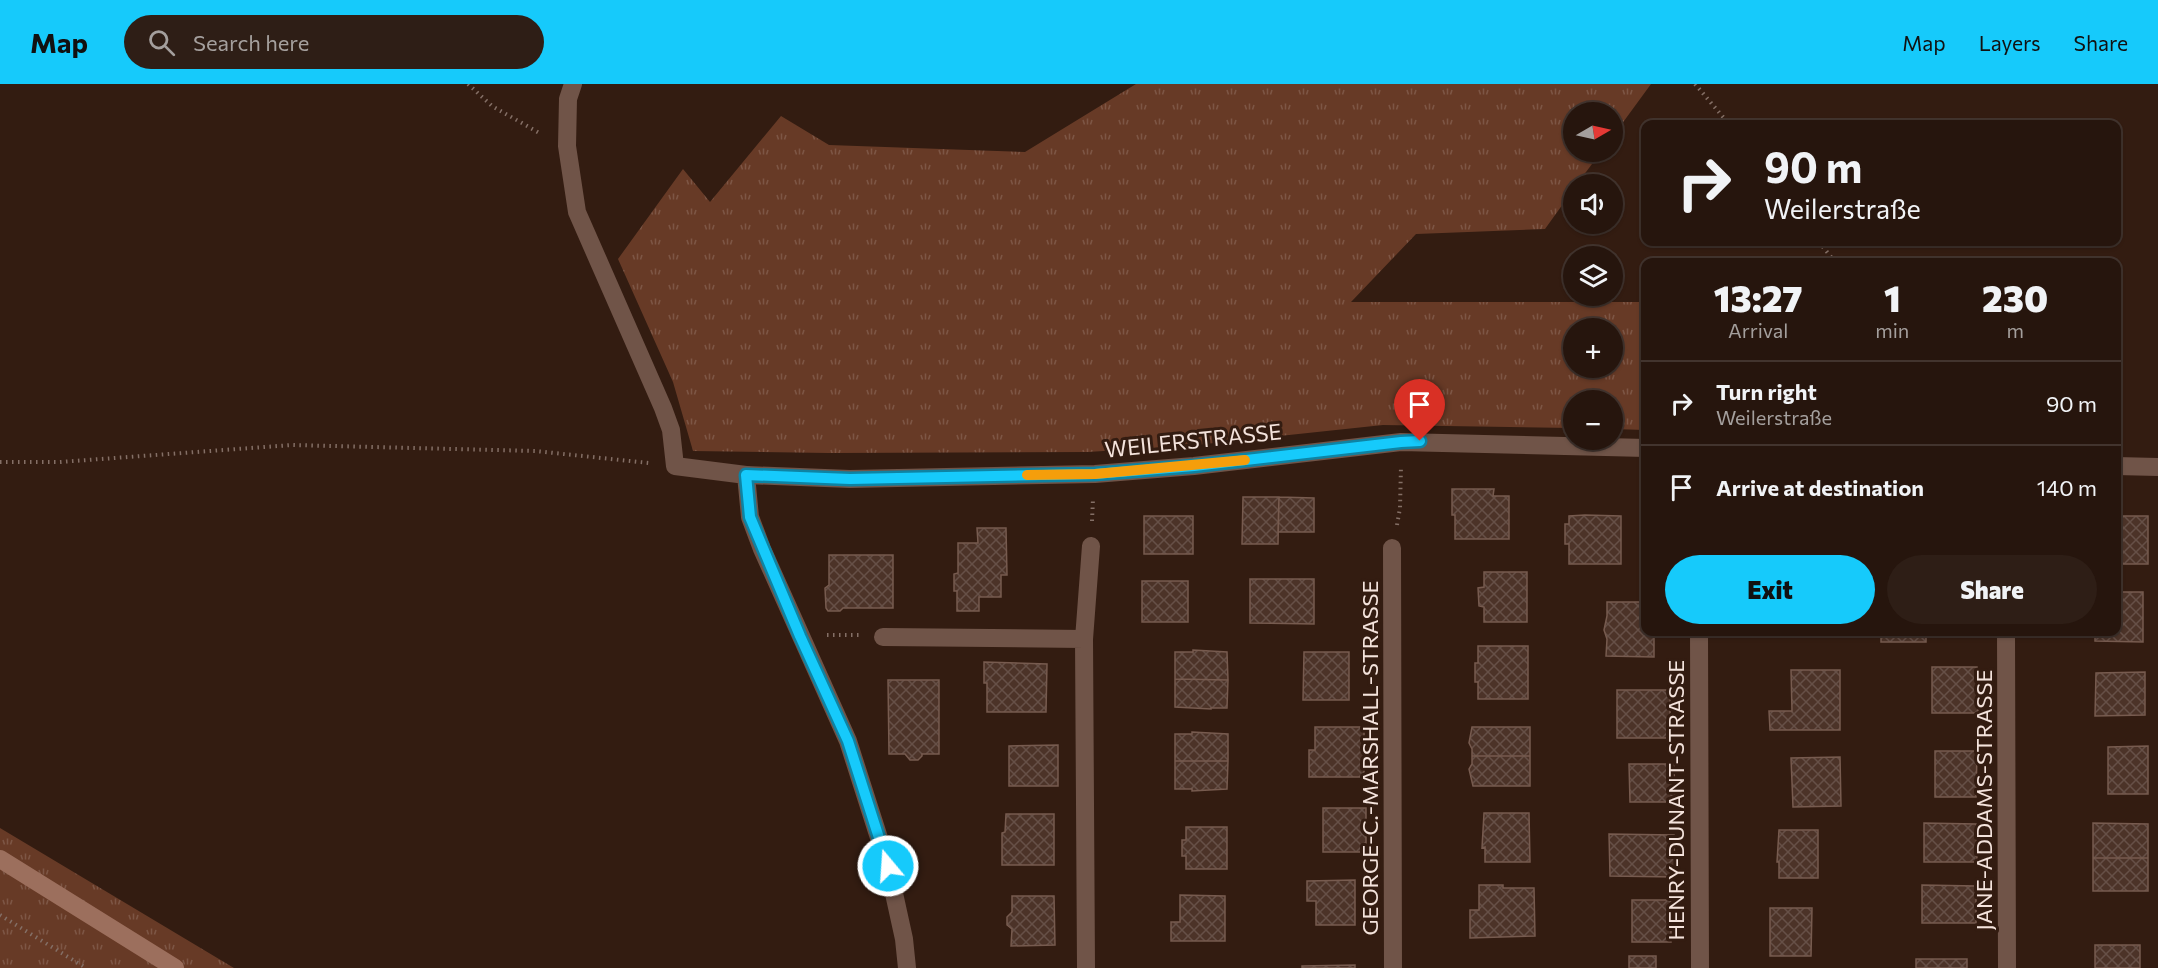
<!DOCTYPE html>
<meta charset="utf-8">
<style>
:root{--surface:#26150d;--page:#2e1e16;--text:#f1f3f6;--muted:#a49f9d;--line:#42342e;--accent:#16cafb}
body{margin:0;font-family:Commissioner,sans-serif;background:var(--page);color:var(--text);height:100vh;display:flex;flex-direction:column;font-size:22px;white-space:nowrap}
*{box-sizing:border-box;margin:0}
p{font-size:20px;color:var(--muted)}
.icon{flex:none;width:33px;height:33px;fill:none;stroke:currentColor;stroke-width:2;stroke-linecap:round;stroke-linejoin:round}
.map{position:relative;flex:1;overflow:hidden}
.drawer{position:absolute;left:1641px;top:174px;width:480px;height:378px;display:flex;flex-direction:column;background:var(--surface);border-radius:12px;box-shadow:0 2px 4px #0004,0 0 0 2px var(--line)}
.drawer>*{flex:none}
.banner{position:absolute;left:1641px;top:36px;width:480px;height:126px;border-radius:12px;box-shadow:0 2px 4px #0004,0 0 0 2px var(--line);background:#26150d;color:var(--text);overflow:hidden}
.needle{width:39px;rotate:81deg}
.fabs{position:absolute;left:1563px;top:18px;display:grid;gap:12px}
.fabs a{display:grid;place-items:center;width:60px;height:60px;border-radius:50%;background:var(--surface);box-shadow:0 2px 4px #0004,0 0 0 2px var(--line);font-size:30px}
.pin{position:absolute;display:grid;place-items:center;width:51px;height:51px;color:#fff;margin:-62px -26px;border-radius:50% 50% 50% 0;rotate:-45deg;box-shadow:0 0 6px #0007}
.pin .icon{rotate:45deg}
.me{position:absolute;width:66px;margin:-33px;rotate:342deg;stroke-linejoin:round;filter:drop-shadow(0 0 4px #0008)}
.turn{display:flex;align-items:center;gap:21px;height:126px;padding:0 24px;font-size:27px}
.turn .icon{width:78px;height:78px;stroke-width:2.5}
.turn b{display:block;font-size:42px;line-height:51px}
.eta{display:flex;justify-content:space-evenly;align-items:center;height:102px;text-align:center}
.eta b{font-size:36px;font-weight:800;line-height:42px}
.cta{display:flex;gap:12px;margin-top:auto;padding:12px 24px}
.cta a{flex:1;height:69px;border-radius:36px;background:var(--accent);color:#111;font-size:24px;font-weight:800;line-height:69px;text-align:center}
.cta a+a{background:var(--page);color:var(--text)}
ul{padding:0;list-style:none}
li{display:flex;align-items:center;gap:18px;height:84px;padding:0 24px;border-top:2px solid var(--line)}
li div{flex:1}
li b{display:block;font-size:22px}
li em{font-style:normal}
header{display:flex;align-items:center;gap:36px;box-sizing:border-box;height:84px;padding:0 30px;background:var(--accent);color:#111}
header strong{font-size:28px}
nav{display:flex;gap:33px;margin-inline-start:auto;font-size:21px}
.search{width:420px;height:54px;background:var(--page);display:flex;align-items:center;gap:15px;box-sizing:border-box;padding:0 21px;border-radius:33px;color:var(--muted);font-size:22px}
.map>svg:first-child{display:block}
.grass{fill:url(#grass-tufts);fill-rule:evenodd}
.building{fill:url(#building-cross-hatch);stroke:#775b4f;stroke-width:1.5}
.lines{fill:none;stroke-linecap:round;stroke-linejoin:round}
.path{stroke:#846f66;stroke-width:4;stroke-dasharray:1.5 4.5;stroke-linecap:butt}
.lane{stroke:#705448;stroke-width:18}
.street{stroke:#705448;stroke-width:18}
.secondary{stroke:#9c6f5d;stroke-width:18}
.route-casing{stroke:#0e83a3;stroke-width:15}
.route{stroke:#16cafb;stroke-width:10}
.slow{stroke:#f59e0b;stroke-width:10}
.labels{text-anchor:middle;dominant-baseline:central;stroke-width:6;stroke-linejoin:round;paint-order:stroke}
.street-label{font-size:22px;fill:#f4e3dc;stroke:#331c11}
</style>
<header>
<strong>Map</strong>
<div class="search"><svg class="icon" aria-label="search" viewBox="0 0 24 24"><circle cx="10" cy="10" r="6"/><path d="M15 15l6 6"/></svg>Search here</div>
<nav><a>Map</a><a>Layers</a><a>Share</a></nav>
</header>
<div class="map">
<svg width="2158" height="884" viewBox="0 0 2158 884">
<defs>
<pattern id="grass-tufts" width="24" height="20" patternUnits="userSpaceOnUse" patternTransform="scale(1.5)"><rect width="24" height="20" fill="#673a26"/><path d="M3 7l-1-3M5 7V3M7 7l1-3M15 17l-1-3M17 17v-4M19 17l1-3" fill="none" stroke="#7d5645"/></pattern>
<pattern id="building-cross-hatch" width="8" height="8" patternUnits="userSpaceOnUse" patternTransform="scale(1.5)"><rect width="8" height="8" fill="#4c3328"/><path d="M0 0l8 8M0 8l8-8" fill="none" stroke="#665047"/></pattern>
</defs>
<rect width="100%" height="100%" fill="#331c11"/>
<path class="grass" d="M1136,0H1651L1613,52L1612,28H1574V68H1601L1577,100H1574L1573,106L1545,145L1416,150L1351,218H1645V346L1613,345L1612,316H1574L1573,344L1383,341L1196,361L1088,368L829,369L693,367L673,298L618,175L683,85L710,118L781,32L829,61L1025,68ZM1574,244H1612V284H1574Z
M0,744L234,884H0Z"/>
<path class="building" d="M1452,405H1494L1493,412H1509V455H1455V431H1452Z
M1243,413H1279L1278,460H1242Z
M1279,413L1314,414V448H1278Z
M2116,429L2122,432H2148V480H2119L2116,482Z
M1585,431L1621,432V480H1569V460H1565V440H1569V432Z
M1144,432H1193V470H1144Z
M977,444H1006L1007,491H1001V513H979V527H957V507H954V490L958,489V459H978Z
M829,471H893V524H843L840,527H828L826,524L825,504L829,501Z
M1484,488H1527V538H1484V523L1479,522L1478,504L1484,503Z
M1250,495H1314V540L1250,539Z
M1142,497H1188V538H1142Z
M2116,508H2143V558L2095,557V548H2116Z
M1607,518H1646V548H1654V573L1606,572L1607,555L1604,546L1607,532Z
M1881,548H1926V558H1881Z
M1478,562H1528V615H1478V598H1475V579H1478Z
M1193,566L1227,568L1228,596L1175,595V568H1193Z
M1304,568H1349V616H1303Z
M984,578L1047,580L1046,628H987V599H984Z
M1932,583H1977L1978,629H1932Z
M1791,586H1840V646H1770L1769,627H1792Z
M2145,588V631L2095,632L2096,589Z
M1175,595L1228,596L1227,624H1211V625L1175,623Z
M888,596H939V670H922V672L918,676H910L905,670H889Z
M1617,606H1670V654H1617Z
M1315,643H1364V693H1309V666H1315Z
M1472,643H1530V672H1472V665L1469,659Z
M1192,648L1228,650V677H1175V650H1192Z
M1058,661V702H1009V662Z
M2148,662V710H2108V663Z
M1935,667H1977L1976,713H1935Z
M1472,672H1530V702H1473L1469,685L1472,680Z
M1840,673L1841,722L1793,723L1791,674Z
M1175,677H1228L1227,705L1192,707V705H1175Z
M1629,680H1674L1675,718H1630Z
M1323,724H1366V768H1323Z
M1484,729H1529L1530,778H1485V763L1482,764Z
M1006,730H1054V781H1002V749L1005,748Z
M1924,739L1976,740L1977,778H1924Z
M2093,739L2148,740V774H2093Z
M1186,743H1227V785H1186V772H1182V756H1186Z
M1779,746H1818V794H1779V778H1777Z
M1609,750L1674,751L1675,793L1610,792Z
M2093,774H2148V807H2093Z
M1355,796V841H1316V817H1307V797Z
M1479,801H1503V804H1534L1535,852L1470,854V826H1479Z
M1922,801L1976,802V839H1922Z
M1180,811L1225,812V857H1171V838H1180Z
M1012,812H1054L1055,861L1011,862L1012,845L1007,841V833L1012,828Z
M1632,816H1671V858H1632Z
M1770,824H1812L1811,872H1770Z
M2095,861H2140V884H2095Z
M1629,872H1656V884H1629Z
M1916,875H1967V884H1916Z
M1355,881V884H1302V882Z"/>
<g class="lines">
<path class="path" d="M468,0L492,22L541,50
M1695,0L1729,40
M1819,158L1835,178
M0,378H60L292,361L535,367L649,379
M1092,437L1093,415
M1397,441L1400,424L1401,382
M827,551H859
M0,831L86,884"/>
<path class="lane" d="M573,0L568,15L567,62L577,128L663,324L671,346L675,382L746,391L750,433L762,465L848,657L888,782L904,855L907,884"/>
<path class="street" d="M2116,382L2158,383
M746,391L850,395L1095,390L1194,382L1401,358L1646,364
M1392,464L1393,884
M1699,548L1700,884
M2006,548L2007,884
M883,553L1084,555
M1086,884L1084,555L1091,462"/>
<path class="secondary" d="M0,775L175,884"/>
</g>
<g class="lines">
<g class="route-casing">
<path id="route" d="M888,782L848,657L800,552L750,433L746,391L850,395L1095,390L1194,382L1401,358L1420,357"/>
</g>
<use href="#route" class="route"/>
<path class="slow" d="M1027,391L1095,390L1245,376"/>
</g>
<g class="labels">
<g class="street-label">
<text transform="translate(1193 356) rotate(-6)">WEILERSTRASSE</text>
<text transform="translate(1369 674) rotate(-90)">GEORGE-C.-MARSHALL-STRASSE</text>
<text transform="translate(1675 716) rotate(-90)">HENRY-DUNANT-STRASSE</text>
<text transform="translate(1983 716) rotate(-90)">JANE-ADDAMS-STRASSE</text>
</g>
</g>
</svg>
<div class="fabs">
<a><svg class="needle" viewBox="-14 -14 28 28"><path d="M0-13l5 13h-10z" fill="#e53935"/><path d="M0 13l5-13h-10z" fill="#a49f9d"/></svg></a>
<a><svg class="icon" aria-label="sound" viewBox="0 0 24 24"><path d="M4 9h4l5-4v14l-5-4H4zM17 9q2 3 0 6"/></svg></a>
<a><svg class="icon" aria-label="layers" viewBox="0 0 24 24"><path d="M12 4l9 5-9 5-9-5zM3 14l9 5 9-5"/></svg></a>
<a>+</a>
<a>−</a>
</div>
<div class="pin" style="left:1420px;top:357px;background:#d93025"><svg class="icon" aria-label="arrive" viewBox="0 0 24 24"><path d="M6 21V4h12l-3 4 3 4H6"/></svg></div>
<svg class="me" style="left:888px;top:782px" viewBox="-20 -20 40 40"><circle r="17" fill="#16cafb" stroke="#fff" stroke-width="3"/><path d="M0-11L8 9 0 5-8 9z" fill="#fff"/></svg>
<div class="banner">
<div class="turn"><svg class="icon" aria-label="right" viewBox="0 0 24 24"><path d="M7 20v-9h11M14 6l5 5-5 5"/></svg><div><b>90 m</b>Weilerstraße</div></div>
</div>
<section class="drawer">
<div class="eta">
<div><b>13:27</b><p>Arrival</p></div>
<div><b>1</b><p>min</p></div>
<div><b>230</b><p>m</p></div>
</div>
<ul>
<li><svg class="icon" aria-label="right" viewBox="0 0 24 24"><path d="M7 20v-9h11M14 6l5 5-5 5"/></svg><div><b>Turn right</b><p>Weilerstraße</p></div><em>90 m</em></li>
<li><svg class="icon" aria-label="arrive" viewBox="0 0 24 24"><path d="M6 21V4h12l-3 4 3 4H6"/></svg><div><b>Arrive at destination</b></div><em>140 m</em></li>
</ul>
<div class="cta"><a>Exit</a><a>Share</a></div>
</section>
</div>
